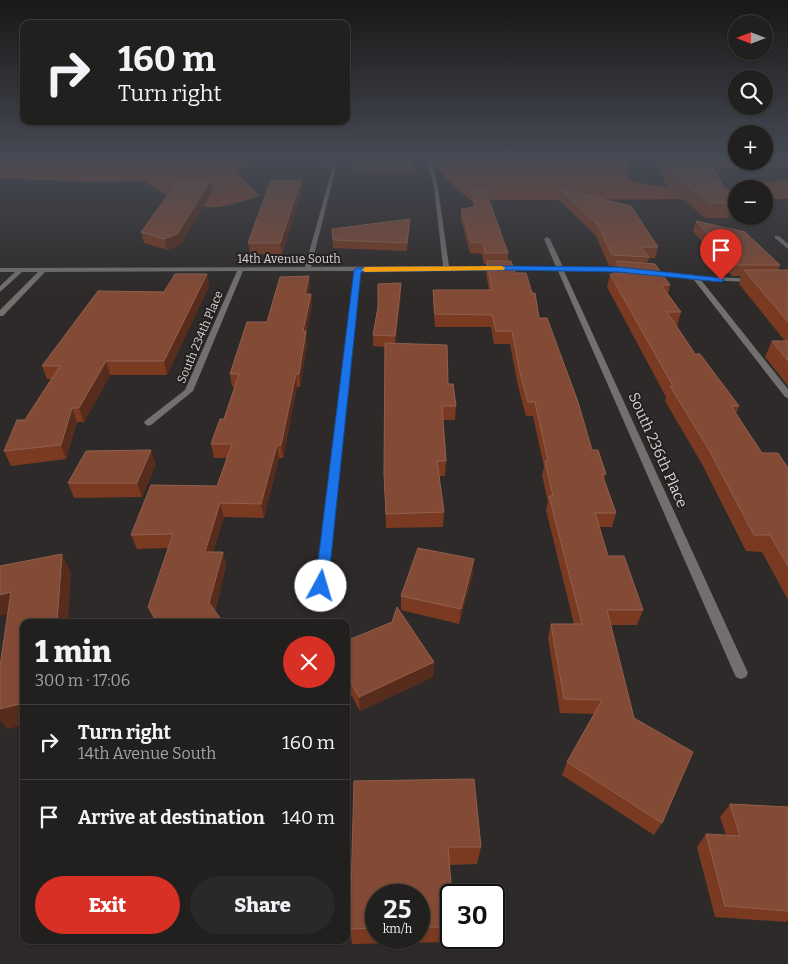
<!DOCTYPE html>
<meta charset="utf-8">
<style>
:root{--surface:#22201f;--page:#2a2828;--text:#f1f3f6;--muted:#a2a3a4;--line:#3f3e3d;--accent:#d93025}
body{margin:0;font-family:Bitter,serif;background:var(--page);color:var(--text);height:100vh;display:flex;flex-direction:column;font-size:19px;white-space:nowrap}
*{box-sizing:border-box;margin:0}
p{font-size:16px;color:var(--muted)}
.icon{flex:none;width:28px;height:28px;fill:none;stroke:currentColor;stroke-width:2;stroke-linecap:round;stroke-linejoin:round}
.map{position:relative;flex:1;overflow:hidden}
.side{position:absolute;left:20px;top:619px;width:330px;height:325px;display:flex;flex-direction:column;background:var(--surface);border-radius:10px;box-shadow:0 1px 4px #0004,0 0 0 1px var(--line)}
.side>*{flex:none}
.hud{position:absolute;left:20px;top:20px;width:330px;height:105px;border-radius:10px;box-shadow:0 1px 4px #0004,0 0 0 1px var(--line);background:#22201f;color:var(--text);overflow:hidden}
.needle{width:32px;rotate:270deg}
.tools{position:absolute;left:728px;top:15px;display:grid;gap:10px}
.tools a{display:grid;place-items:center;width:45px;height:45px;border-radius:50%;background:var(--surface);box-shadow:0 1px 4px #0004,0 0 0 1px var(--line);font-size:25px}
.speed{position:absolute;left:365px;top:884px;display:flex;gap:10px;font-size:25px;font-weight:700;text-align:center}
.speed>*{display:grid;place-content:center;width:65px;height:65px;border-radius:50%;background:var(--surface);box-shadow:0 1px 4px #0004,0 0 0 1px var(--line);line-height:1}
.speed small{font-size:12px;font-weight:400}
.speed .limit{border:2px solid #111;border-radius:8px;background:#fff;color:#111}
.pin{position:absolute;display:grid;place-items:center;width:42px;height:42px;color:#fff;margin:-51px -21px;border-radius:50% 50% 50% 0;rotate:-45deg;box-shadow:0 0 5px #0007}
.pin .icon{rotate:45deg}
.me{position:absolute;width:55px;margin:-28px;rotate:6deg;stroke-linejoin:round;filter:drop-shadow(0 0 4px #0008)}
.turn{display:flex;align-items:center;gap:18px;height:105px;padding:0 15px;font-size:22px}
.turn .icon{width:65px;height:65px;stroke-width:2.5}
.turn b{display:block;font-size:35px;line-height:42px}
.round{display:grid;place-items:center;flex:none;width:52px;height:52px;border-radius:26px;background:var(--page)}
.summary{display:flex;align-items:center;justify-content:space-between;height:85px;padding:0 15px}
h1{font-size:30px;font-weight:800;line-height:38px}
.button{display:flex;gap:10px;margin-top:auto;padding:10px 15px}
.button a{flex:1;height:58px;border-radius:30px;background:var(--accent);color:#fff;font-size:20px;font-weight:800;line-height:58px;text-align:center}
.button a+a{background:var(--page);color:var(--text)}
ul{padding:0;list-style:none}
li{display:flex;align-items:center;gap:15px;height:75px;padding:0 15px;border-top:1px solid var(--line)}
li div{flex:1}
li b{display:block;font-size:19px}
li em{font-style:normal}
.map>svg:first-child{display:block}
.forest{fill:#864026}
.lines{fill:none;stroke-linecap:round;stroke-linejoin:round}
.street{fill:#72706f;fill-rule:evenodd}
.wall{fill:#793a21;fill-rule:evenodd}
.shaded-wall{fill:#572c1c}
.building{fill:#834a35;stroke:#90604e}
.route{fill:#1a73e8;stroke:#114b97}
.slow{fill:#f59e0b}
.labels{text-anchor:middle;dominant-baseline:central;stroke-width:4;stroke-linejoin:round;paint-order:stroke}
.far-street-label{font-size:12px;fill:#d7d4d4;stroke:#24201f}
.street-label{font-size:15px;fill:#d7d4d4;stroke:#24201f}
</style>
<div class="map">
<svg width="788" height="964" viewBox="0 0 788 964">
<rect width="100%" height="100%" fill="#2e2a29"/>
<path class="forest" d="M0,157H254L236,172L260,196C246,200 232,205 218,207C198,210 160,195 146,181L89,182L0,178Z
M432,157H626L630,168L627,175L628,180C663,188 703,193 739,188C756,186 771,180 788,180V199H764V189H736V199L471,200C454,187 442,176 432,157Z"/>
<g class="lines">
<path class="street" d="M422,157L431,159L438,188L449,266L556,267L544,239L547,237L550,239L563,267L626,268L629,270L626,272L564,271L748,673L746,677L741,679L736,677L734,673L558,271L360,270L327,586L325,589L321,591L317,589L315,586L354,271H243L193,391L151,425L148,426L144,423L145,421L185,390L237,271L45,272L3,316H0V310L38,272H22L0,292V286L15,272H0V268L305,267L332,169L319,162L321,160L336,168L311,267L443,266L434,188L427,160Z
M775,236H779L788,244V249L775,238Z
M648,270L696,276L755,279V281L753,282L701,280L788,389V398L785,397L694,280L646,273L645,272Z"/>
</g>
<path class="wall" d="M358,157L413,164V172L358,173Z
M655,157H736V161H764V157H788V165H781L780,168H712L733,203L728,218H705L666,184Z
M560,189L658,247L655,258H649L647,263L670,285L668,294L681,312L677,326L695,354L739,406L736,414L762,453L788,468V600L762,552L746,551L702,464L665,401L666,397L607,287L610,274H613L614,266H609L596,236L558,199Z
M213,190L180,245L167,250L144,243L141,232Z
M302,190L282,254H250L248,243Z
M473,192L508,253V261L515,273L539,318L592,450L606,474L604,479L616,513L612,527H600L608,556L643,610L637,625H610L634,718L662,823L654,835L562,775L567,762L594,714L560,713L548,638L551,624H574L546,510L548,502L542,475L544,467L533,416H526L518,386L510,344H494L491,327H435L433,302V290H489L486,273V264H484L482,254L470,253L461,219V209L473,207L472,202Z
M410,219L407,251L333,248L332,229Z
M696,221L780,265L778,270H788V386L765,357L772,341H785L739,284L741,276H732L693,231Z
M207,274L209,286L167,375H110L84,422H77L66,459L11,466L4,451L51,379H47L42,366L164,292Z
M309,276L310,288L308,294H311L312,305L306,335L307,343L300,387H297L283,458H279L264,518L224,517L213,552H223L226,566L215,611L223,622H155L148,607L169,548L137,549L131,535L217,486L227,458H214L211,444L224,419L235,387H232L230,374L267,322Z
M401,294L395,343L448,384L456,406L455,420H443L446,461L445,476H439L444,512L443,527L386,528L384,473L385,347L373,346V335Z
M156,464L142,497L74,498L68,483Z
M473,574L459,624L401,610V596Z
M346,641L434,662L433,677L360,711L346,685Z
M354,781L481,847L477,864L449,865L451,895V938H452L451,942L352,944L350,929ZM376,895H419V938H376Z
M730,804L788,807V920L786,922L715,917L697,847L706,834L726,835L720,817Z"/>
<path class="shaded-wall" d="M211,180L213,190L180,245L167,250L164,239Z
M301,180L302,190L282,254L280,243Z
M410,219V226L407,251V243Z
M207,274L209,286L167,375L164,361Z
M309,276L310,288L306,305L305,294Z
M401,283V294L395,347V336Z
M311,294L312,305L306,335L307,343L300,387L299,374L303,331Z
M106,361L110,375L84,422L79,408Z
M296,374L297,387L283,458L281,445Z
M72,408L77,422L66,459L61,445Z
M277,445L279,458L264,518L261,504Z
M151,450L156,464L142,497L137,483Z
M220,503L224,517L209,566L205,552Z
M223,552L226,566L213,617L209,603Z
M62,554L71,573L68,622H57Z
M474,559L473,574L459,624L461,609Z
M11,592L22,611L0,616V595Z
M434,662L433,677L360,711L359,697Z
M24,703V725L7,729L0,720V709Z"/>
<path class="building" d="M358,157H412L413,164H358Z
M663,157H706L733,203H709L669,171Z
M179,180H211L177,234L164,239L141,232Z
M271,180H301L280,243H248Z
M485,189L508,253H485L483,243L471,242L461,209L476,207L473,192Z
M560,189L631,206L658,247H641L649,257L612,255L598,225Z
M410,219L407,243L333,240L332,229Z
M696,221L745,232L780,265H736Z
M487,261H511L515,273H526L532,293H535L539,318H547L578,402L592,450H598L606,474H602L616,513H595L608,556H624L643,610H607L634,718L693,752L662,823L567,762L602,700L564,699L551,624H582L549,496H553L545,461H548L535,402H528L520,373L512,331H496L492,315L435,314L433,290H492Z
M616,261L655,264L670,285H661L681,312H667L695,354H700L739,406H731L762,453H778L788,468V494H786L788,498V566L770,535H754L708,448L670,386H673L610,274H622Z
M744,270H788V322Z
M175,274H207L164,361H106L79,408H72L61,445L4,451L17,420H25L60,366H42L98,291L164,292Z
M309,276L305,294H311L303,331H306L299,374H296L281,445H277L261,504L220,503L205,552H223L209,603L223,622H158L148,607L173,534L131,535L151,485L217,486L232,444H211L220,419H224L239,374H230L247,322H267L280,277Z
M401,283L395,336L373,335L378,307V284Z
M772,341H788V361Z
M385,343L447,345L448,384H453L456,406H442L446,461H437L444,512L386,514L384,473Z
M151,450L137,483H68L86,451Z
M418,548L474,559L461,609L401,596Z
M62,554L57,622H24V703L0,709V666L11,592L0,595V566Z
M397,607L434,662L359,697L346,673V641L392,622Z
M474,779L481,847H448L452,895L451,927H419V895H376V928L350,929L354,781Z
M730,804L788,807V874H786L788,880V911L725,906L706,834L740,836Z"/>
<linearGradient id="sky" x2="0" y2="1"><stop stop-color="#191717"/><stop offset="0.54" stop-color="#464a54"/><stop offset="1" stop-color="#464a54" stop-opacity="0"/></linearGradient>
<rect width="788" height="292" fill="url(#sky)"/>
<path class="route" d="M508,266L618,267L721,278L725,280L721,282L618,272L508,270L361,272L328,586L326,589L321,591L317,589L315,586L354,270L357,268Z"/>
<path class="slow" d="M502,266L505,268L504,270L365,272L362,270L365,267Z"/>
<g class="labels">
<g class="far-street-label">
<text x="289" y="259">14th Avenue South</text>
<text transform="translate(200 337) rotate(-67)">South 234th Place</text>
</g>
<g class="street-label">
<text transform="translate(658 450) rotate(66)">South 236th Place</text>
</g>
</g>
</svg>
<div class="tools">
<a><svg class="needle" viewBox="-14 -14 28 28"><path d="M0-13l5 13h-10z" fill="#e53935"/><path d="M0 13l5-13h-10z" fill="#a2a3a4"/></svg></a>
<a><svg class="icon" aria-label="search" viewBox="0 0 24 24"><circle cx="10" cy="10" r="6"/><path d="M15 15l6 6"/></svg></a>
<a>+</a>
<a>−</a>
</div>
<div class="speed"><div>25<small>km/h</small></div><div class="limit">30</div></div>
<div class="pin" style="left:721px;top:280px;background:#d93025"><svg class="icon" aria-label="arrive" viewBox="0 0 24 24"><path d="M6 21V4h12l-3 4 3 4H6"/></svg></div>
<svg class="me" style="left:321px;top:586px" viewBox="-20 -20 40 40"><circle r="19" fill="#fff"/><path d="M0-13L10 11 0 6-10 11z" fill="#1a73e8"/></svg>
<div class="hud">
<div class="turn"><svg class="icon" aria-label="right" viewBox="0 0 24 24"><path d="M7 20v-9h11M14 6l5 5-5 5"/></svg><div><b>160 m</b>Turn right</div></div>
</div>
<section class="side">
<div class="summary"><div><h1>1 min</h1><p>300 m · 17:06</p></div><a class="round" style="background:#d93025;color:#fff"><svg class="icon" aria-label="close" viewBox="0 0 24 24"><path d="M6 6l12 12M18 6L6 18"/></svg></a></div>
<ul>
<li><svg class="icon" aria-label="right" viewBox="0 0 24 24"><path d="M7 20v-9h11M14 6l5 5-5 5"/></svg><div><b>Turn right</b><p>14th Avenue South</p></div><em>160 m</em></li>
<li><svg class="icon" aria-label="arrive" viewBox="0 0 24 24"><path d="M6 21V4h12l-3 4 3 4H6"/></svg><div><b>Arrive at destination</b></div><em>140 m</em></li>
</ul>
<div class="button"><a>Exit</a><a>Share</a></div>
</section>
</div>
